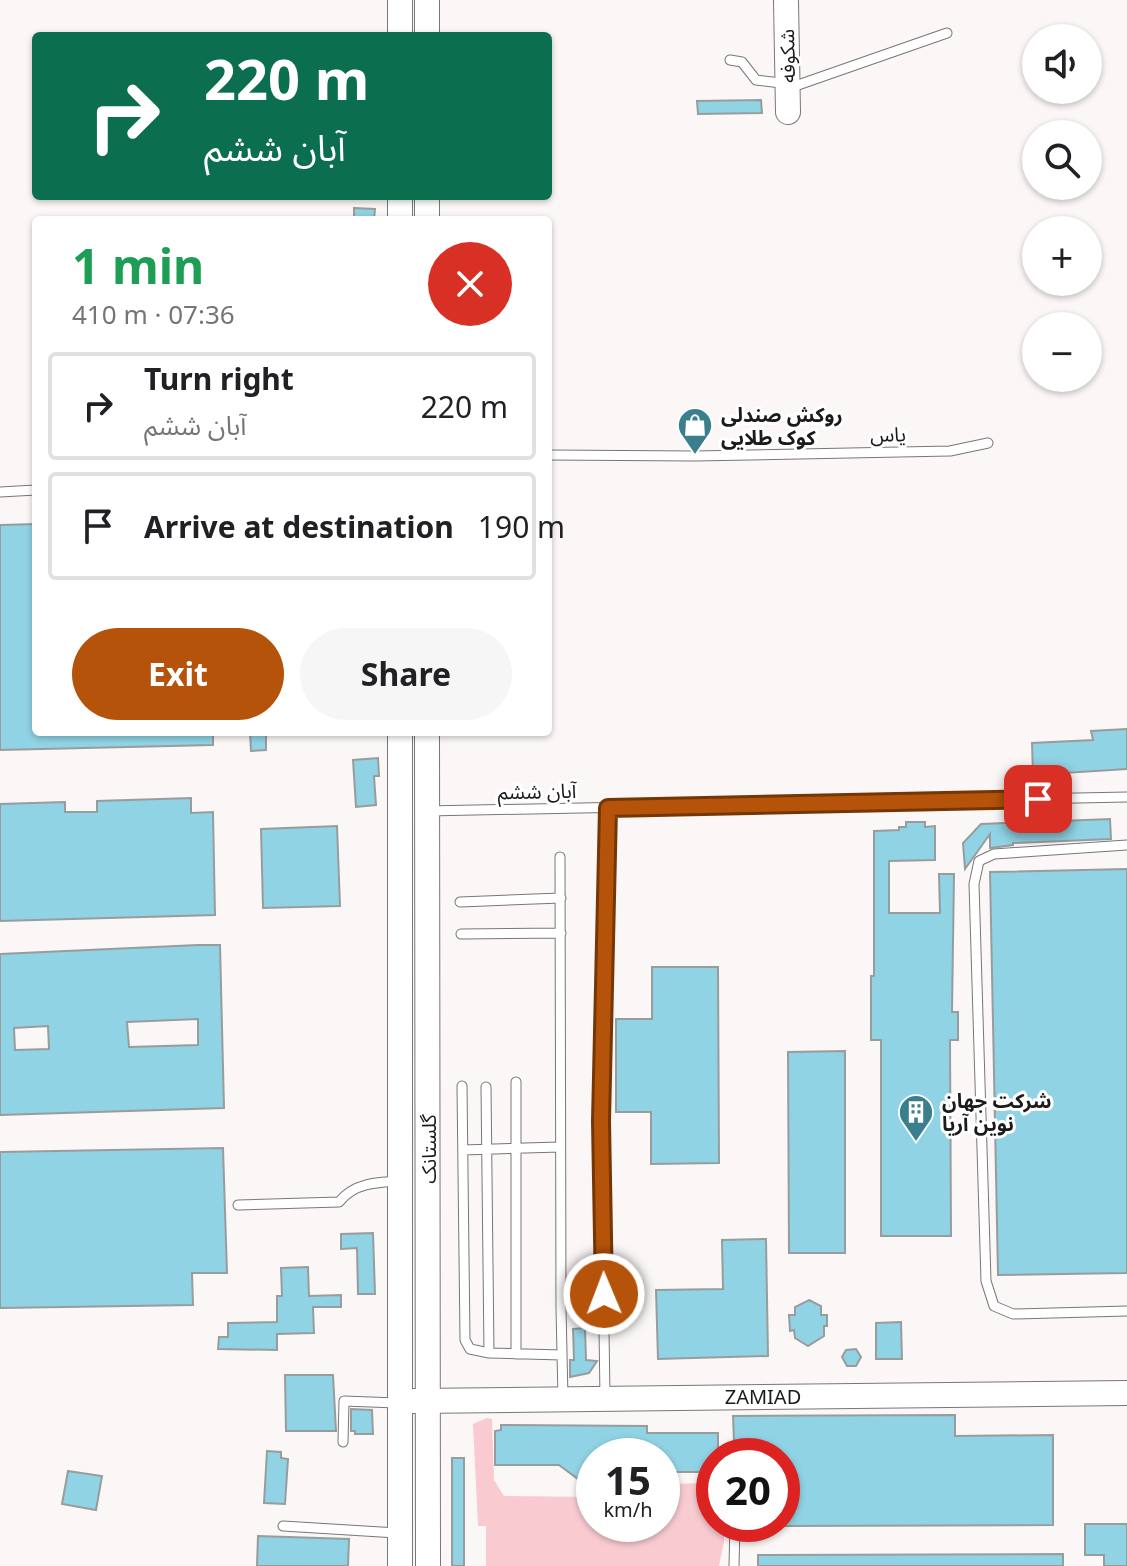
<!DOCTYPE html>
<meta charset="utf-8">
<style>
:root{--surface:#fff;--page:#f6f6f6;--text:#202124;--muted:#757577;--line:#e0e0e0;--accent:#b45309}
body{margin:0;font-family:"Noto Sans","Noto Sans Arabic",sans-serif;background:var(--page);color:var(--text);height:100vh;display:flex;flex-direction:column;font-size:30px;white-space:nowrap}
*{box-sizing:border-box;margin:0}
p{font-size:26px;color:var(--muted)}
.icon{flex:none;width:44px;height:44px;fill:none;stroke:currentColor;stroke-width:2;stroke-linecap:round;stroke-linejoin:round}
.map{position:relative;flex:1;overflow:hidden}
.sheet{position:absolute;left:32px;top:216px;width:520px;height:520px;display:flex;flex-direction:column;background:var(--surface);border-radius:8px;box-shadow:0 2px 6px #0004}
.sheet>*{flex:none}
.banner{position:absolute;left:32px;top:32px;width:520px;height:168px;border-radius:8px;box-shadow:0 2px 6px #0004;background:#0b6e4f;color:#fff;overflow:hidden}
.controls{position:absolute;left:1022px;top:24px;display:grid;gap:16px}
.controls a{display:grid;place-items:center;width:80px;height:80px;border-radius:50%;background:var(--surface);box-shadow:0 2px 6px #0004;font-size:40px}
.speed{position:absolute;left:576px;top:1438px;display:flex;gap:16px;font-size:40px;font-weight:700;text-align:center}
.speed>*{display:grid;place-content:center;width:104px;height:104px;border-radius:50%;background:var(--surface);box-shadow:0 2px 6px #0004;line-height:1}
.speed small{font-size:20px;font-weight:400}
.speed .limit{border:12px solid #d22;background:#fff;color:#111}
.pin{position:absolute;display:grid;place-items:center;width:68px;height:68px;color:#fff;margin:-34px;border-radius:16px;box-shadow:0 4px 12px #0006}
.me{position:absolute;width:88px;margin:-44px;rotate:359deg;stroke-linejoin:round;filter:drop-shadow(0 0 6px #0008)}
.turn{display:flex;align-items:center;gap:28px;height:168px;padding:0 40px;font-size:36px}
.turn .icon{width:104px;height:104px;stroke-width:2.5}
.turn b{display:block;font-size:56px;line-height:68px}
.round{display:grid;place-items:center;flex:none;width:84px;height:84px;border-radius:42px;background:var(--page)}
.head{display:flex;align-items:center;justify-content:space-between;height:136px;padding:0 40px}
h1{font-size:48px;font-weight:700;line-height:60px;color:#1e9e55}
.primary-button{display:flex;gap:16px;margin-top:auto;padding:16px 40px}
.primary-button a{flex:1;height:92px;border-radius:48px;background:var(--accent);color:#fff;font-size:32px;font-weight:700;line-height:92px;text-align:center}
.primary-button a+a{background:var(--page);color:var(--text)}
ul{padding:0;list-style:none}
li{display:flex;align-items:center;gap:24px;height:108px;margin:0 16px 12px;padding:0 24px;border:4px solid var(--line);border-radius:8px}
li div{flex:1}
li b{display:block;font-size:30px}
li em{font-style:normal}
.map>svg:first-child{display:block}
.green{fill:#f9cbd1}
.building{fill:#90d3e4;stroke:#989c9d;stroke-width:2;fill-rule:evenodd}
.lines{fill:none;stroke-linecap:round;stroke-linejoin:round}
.lane-casing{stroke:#797676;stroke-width:11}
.secondary-casing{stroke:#797676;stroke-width:26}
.lane{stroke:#fff;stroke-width:9}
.secondary{stroke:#fff;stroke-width:24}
.route-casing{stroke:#753606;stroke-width:20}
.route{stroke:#b45309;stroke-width:14}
.labels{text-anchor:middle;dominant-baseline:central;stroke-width:6;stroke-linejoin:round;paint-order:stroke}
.street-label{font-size:20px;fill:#1c1b1b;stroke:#fff}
.poi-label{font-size:20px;font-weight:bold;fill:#1c1b1b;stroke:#fff;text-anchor:start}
</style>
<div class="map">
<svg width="1127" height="1566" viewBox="0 0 1127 1566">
<rect width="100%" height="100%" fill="#fbf7f7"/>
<path class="green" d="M487,1418L492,1419L494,1480L504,1496L594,1497V1524H662V1484L714,1483V1524H724V1542L719,1566H486V1526H478L473,1424Z"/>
<path class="building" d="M761,100L762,113L698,114L697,101Z
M354,208L375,209L374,220H354Z
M36,524V732H213V745L0,750V525Z
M1127,729V769L1033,775L1032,743L1093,740L1091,731Z
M250,732H266V750L251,751Z
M378,758L379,776H374L376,805L356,807L353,760Z
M191,798V813L213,812L215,915L0,921V804L65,802V812H97V801Z
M1110,819L1111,839L1013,843V845L990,848V834L965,869L963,843L981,824Z
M906,822H925V827L935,826V860L889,861V913H940L939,874H954L952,1012H958V1040H950L951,1236H881V1040H871V976H874V831L899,830V827H906Z
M337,826L340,906L263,908L261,829Z
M1127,869V1273L998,1275L990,872Z
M198,945H220L224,1108L0,1115V954ZM198,1019V1045L129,1047L127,1022ZM48,1026L49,1049L15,1050L14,1028Z
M652,967H718L719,1163L651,1164V1112H616V1019H652Z
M845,1051V1253H789L788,1052Z
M223,1148L227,1273H192L193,1305L0,1308V1152Z
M373,1233L375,1294H358L357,1248L341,1249V1234Z
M766,1239L768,1356L658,1359L656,1290L723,1289L722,1240Z
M308,1267L309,1296L341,1295V1307H313L314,1333L277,1334V1350L218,1349L219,1337H228V1323L277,1322V1296H282L281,1268Z
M809,1300L821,1306V1315H827V1326H824V1336L808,1346L795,1338L794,1330L790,1331L789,1315H795V1307Z
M901,1322L902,1359H876V1323Z
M585,1328L586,1360L597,1361L589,1373L570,1377V1360H574L573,1329Z
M856,1349L861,1357L856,1366H847L842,1357L846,1350Z
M285,1375H333L336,1431H286Z
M351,1409L372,1410L373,1434H355V1431H351Z
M955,1415V1436L1053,1435V1525L782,1526V1456H766V1442H734L733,1416Z
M501,1425L647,1426V1433H718V1456H714V1472H662V1456H594V1467L582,1482L559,1465H495V1431L501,1430Z
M267,1451L281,1452V1458L288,1459L285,1504L264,1503Z
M452,1458H464V1566H452Z
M68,1471L102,1476L96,1510L62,1504Z
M1085,1524H1127V1566H1104V1555H1085Z
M258,1536L349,1539L348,1566H257Z
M1063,1554V1566H758V1555Z"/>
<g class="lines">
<g class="lane-casing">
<path id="lane" d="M730,60L742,62L756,80L798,85L947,33
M548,455L695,456L950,451L988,443
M0,492L36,490
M427,811L1127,797
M1127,845L994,854L979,861L974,884L986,1281L994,1306L1013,1314L1127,1311
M560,857L561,1308L563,1398
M460,902L561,898
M461,934L561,933
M516,1082V1354
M462,1086L465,1340L470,1349L489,1353L562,1355
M486,1087L489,1353
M463,1150L560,1147
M238,1205L339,1202C354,1183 377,1182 400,1181
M605,1398L601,1121L608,808
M343,1442L344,1401L397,1403
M283,1526L397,1533
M734,1566L735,1524"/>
</g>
<g class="secondary-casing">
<path id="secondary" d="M427,0V36
M786,0L788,112
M400,36V0
M427,196V220
M400,220V196
M400,732V1566
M427,732L428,1566
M414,1401L1127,1393"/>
</g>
<use href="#lane" class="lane"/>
<use href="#secondary" class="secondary"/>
</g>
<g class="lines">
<g class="route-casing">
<path id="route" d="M604,1294L601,1121L608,808L1038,799"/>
</g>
<use href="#route" class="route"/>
</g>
<defs>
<g id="shop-pin" transform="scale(1.8)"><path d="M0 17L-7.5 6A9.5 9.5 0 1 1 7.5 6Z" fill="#3b7f8e" stroke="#fff"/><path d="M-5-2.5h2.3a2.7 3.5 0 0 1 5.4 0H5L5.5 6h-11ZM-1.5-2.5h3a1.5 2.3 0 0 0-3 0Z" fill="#fff"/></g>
<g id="building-pin" transform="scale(1.8)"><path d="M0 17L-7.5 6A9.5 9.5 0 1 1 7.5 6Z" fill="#3b7f8e" stroke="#fff"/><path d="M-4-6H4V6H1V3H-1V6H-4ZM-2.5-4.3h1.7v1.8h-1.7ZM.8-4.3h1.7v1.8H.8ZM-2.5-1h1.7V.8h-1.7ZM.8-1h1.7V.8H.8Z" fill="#fff"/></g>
</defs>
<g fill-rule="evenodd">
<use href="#shop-pin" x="695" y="425"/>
<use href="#building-pin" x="916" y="1112"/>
</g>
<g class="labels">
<g class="street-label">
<text transform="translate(787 56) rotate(-91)">شکوفه</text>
<text transform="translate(888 434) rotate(-1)">یاس</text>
<text transform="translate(537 791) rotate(-1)">آبان ششم</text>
<text transform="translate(428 1149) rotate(-90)">گلستانک</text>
<text x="763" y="1396">ZAMIAD</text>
</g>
<g class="poi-label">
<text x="721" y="414">روکش صندلی<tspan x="721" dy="23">کوک طلایی</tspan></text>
<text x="942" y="1100">شرکت جهان<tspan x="942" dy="23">نوین آریا</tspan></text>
</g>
</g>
</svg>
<div class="controls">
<a><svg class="icon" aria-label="sound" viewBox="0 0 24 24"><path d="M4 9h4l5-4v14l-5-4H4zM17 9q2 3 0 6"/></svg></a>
<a><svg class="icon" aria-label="search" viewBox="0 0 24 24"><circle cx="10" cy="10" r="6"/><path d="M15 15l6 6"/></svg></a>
<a>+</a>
<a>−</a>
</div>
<div class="speed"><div>15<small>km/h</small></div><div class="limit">20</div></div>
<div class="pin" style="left:1038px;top:799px;background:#d93025"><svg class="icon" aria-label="arrive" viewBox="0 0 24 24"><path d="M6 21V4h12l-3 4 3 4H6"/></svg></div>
<svg class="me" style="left:604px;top:1294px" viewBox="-20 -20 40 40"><circle r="17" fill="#b45309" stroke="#fff" stroke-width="3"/><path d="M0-11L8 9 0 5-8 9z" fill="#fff"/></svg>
<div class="banner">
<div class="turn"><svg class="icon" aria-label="right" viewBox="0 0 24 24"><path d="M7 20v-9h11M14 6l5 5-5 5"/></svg><div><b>220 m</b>آبان ششم</div></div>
</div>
<section class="sheet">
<div class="head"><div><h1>1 min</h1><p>410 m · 07:36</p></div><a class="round" style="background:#d93025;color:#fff"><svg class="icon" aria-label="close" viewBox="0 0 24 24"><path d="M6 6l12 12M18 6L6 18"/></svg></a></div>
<ul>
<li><svg class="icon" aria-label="right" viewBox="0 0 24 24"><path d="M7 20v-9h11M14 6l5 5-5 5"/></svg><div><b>Turn right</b><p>آبان ششم</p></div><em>220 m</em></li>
<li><svg class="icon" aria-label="arrive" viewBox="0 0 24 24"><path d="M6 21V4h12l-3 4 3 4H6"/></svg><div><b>Arrive at destination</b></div><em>190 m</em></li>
</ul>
<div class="primary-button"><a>Exit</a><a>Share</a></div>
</section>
</div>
